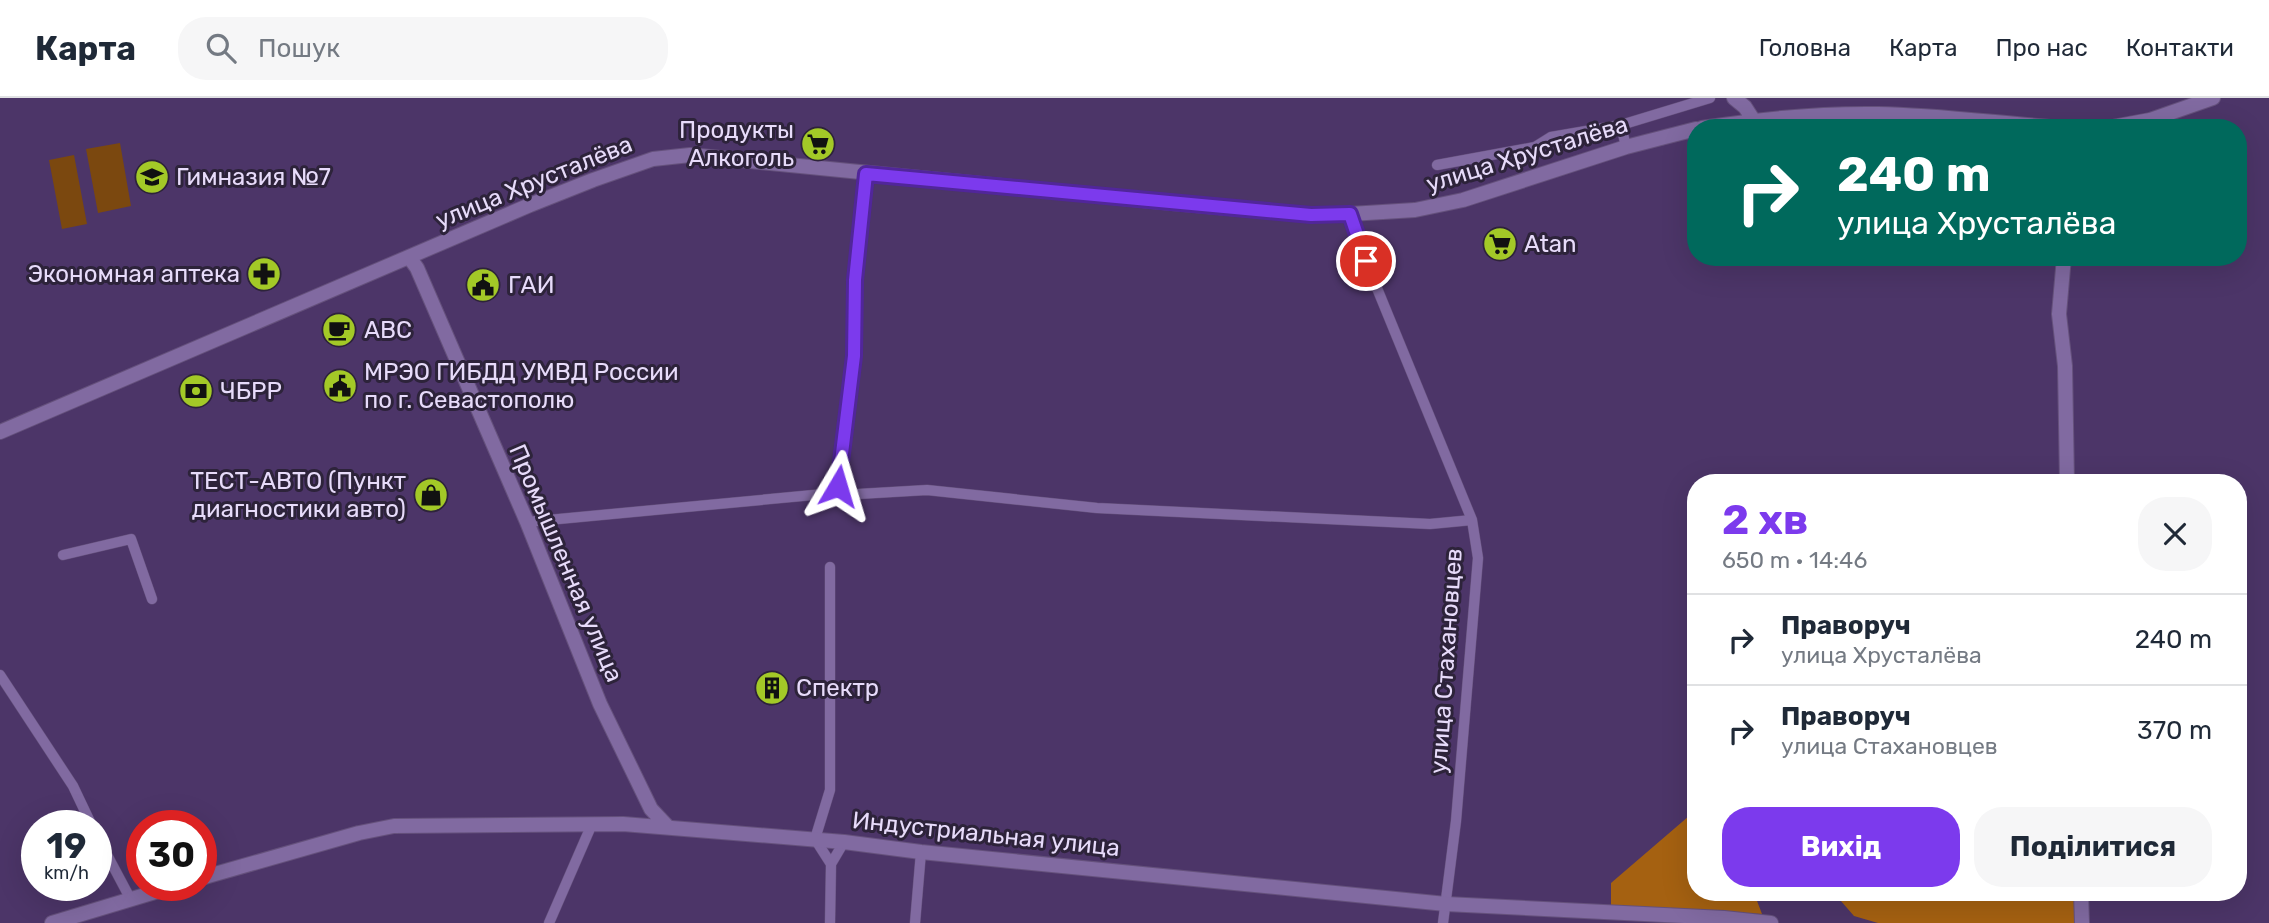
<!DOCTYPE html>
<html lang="uk">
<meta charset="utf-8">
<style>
:root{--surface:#fff;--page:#f6f6f7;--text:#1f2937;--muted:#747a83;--line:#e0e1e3;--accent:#7c3aed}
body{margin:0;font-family:Rubik,sans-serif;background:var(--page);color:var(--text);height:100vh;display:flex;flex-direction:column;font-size:26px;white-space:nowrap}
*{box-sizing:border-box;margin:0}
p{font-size:23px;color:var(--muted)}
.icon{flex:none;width:38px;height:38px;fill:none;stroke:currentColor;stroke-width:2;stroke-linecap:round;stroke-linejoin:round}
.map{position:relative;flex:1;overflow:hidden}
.details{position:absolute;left:1687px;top:376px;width:560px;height:427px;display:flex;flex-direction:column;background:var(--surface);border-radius:28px;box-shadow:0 7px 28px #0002}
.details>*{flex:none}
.top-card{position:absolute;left:1687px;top:21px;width:560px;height:147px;border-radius:28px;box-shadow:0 7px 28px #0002;background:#00695c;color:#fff;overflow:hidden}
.speed{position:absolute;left:21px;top:712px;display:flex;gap:14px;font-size:35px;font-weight:700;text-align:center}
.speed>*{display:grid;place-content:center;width:91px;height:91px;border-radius:50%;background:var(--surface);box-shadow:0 7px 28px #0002;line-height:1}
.speed small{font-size:18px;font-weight:400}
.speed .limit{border:10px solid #d22;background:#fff;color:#111}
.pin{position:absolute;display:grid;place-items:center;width:60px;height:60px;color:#fff;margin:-30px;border:4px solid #fff;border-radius:50%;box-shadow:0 2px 7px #0007}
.me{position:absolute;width:77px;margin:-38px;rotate:7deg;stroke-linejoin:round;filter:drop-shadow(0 0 5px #0008)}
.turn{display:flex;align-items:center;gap:24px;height:147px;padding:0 35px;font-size:32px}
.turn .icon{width:91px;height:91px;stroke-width:2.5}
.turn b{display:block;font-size:49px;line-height:60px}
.round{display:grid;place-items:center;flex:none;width:74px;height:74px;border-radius:28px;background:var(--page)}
.summary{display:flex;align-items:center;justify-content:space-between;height:119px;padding:0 35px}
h1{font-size:42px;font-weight:700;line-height:52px;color:var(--accent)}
.primary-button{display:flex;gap:14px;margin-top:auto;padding:14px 35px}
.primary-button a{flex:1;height:80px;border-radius:28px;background:var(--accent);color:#fff;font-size:28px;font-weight:700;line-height:80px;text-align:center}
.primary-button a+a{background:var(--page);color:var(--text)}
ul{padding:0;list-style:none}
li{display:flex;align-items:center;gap:21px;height:91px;padding:0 35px;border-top:2px solid var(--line)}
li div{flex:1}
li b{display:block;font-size:26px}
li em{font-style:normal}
header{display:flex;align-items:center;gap:42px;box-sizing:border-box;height:98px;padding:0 35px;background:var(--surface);border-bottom:2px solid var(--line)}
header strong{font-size:33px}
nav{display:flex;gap:38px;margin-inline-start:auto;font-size:24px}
.search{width:490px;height:63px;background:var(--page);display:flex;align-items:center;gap:18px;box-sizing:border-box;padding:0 24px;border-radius:28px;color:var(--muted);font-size:26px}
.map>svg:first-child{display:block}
.green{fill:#7b480f}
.forest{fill:#a56111}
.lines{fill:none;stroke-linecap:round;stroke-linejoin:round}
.minor-casing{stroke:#65517c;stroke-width:11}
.secondary-casing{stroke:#65517c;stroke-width:16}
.minor{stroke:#816aa1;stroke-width:10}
.secondary{stroke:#816aa1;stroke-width:14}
.route-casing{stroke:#51269a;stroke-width:18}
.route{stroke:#7c3aed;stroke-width:12}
.labels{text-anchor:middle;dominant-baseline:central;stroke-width:6;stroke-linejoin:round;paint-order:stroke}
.poi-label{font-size:24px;fill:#e7dbfa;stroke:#2d233a;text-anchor:start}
.street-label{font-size:24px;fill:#e7dbfa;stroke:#2d233a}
</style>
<header>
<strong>Карта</strong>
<div class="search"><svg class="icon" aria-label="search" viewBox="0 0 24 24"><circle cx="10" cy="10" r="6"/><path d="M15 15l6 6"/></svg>Пошук</div>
<nav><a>Головна</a><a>Карта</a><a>Про нас</a><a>Контакти</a></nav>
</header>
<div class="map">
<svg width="2269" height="825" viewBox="0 0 2269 825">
<rect width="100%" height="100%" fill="#4c3568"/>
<path class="green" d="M120,45L131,108L98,115L86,51Z
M74,57L87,126L62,131L49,62Z"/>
<path class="forest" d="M1696,712V794L1754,795L1762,816L1611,808V785Z
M2008,794L2077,801V825H1878L1854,818L1834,795Z"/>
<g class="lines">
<g class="minor-casing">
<path id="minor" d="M1621,27L1710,0
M1437,67L1535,49L1551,39L1621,27L1626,49
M1350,116L1356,139L1472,422L1478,460L1456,723L1443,825
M835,397L838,388L854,258L855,182L866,76
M527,424L824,396L841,397L927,392L1097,410L1430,426L1472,422
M63,457L131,441L152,501
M830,469V692L815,741L831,766L830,825
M0,577L73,688L92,728
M96,736L130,800
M831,766L844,744
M549,825L592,726
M915,825L921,754"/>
</g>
<g class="secondary-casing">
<path id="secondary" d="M1734,0L1745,9L1754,23
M1702,30C1760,21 1820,15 1878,16C1940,17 2002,26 2065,30
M2107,30L2150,22L2213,0
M409,159L417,170L527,424L600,606L651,711L667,728
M2064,159L2059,216L2065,268L2067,385
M0,334L530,107L593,82L653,61L690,57L1172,105L1311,117L1350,116L1415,112L1463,102L1626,49L1696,31
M201,780L359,735L394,728L623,726L844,744L921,754L1446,806L1724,820L1771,825
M2081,794L2082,825
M52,825L175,788"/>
</g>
<use href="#minor" class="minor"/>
<use href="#secondary" class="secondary"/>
</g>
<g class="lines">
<g class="route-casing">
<path id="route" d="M838,388L854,258L855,182L866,76L1311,117L1350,116L1366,163"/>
</g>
<use href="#route" class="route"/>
</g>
<defs>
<g id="supermarket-disc" transform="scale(1.75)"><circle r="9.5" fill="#a3c927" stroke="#2d233a"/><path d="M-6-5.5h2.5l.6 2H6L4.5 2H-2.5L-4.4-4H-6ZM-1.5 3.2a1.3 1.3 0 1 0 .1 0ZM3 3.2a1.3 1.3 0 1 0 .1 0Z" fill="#111"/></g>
<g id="school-disc" transform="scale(1.75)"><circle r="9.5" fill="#a3c927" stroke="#2d233a"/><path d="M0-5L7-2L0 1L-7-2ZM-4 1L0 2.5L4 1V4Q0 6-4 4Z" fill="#111"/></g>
<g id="pharmacy-disc" transform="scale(1.75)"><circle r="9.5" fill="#a3c927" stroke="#2d233a"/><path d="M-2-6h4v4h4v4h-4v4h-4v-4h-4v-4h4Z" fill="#111"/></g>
<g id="civic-disc" transform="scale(1.75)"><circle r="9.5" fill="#a3c927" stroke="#2d233a"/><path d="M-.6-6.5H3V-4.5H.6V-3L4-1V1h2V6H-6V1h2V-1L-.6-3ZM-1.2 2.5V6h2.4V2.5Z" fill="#111"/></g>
<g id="cafe-disc" transform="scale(1.75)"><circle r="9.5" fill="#a3c927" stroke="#2d233a"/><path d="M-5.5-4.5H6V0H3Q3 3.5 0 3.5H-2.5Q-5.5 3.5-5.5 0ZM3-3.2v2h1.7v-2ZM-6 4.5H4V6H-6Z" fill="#111"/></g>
<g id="bank-disc" transform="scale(1.75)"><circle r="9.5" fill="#a3c927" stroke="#2d233a"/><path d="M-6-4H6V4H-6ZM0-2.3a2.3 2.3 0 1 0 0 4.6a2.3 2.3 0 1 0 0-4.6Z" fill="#111"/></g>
<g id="shop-disc" transform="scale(1.75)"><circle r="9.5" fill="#a3c927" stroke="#2d233a"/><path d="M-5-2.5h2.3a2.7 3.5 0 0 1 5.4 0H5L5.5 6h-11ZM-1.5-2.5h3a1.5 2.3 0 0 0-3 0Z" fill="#111"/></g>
<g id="building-disc" transform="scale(1.75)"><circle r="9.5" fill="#a3c927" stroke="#2d233a"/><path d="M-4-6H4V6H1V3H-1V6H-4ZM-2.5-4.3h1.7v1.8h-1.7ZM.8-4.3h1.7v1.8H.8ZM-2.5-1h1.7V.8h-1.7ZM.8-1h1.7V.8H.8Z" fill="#111"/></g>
</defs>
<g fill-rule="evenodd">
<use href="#supermarket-disc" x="818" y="46"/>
<use href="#school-disc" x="152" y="79"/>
<use href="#supermarket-disc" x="1500" y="146"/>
<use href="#pharmacy-disc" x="264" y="176"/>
<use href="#civic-disc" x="483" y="187"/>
<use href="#cafe-disc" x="339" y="232"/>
<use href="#civic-disc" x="340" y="288"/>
<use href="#bank-disc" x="196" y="293"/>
<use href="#shop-disc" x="431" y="397"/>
<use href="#building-disc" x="772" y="590"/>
</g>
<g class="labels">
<g class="poi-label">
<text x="794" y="32" text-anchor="end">Продукты<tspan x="794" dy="28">Алкоголь</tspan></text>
<text x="176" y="79">Гимназия №7</text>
<text x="1524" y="146">Atan</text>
<text x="240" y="176" text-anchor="end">Экономная аптека</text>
<text x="508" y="187">ГАИ</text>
<text x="364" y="232">АВС</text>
<text x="364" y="274">МРЭО ГИБДД УМВД России<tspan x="364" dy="28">по г. Севастополю</tspan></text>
<text x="220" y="293">ЧБРР</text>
<text x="406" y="383" text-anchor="end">ТЕСТ-АВТО (Пункт<tspan x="406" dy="28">диагностики авто)</tspan></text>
<text x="796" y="590">Спектр</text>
</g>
<g class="street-label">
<text transform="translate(1527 56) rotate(-17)">улица Хрусталёва</text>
<text transform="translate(534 84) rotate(-22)">улица Хрусталёва</text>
<text transform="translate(566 465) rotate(67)">Промышленная улица</text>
<text transform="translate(1446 563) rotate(-86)">улица Стахановцев</text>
<text transform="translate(986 736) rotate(6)">Индустриальная улица</text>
</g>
</g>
</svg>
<div class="speed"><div>19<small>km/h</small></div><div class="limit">30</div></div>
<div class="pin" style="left:1366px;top:163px;background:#d93025"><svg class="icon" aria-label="arrive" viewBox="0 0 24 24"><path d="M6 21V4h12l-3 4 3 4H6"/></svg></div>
<svg class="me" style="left:838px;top:388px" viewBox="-20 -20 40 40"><path d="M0-17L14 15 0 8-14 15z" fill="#7c3aed" stroke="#fff" stroke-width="4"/></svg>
<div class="top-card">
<div class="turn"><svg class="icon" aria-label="right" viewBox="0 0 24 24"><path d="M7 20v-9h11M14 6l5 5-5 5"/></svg><div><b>240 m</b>улица Хрусталёва</div></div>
</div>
<section class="details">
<div class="summary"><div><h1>2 хв</h1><p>650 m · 14:46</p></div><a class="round"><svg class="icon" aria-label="close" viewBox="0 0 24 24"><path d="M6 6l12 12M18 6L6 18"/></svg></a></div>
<ul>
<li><svg class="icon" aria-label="right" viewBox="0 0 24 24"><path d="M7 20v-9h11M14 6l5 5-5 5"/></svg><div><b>Праворуч</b><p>улица Хрусталёва</p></div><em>240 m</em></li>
<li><svg class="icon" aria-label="right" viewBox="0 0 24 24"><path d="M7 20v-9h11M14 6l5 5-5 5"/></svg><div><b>Праворуч</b><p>улица Стахановцев</p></div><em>370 m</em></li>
</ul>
<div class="primary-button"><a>Вихід</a><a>Поділитися</a></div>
</section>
</div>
